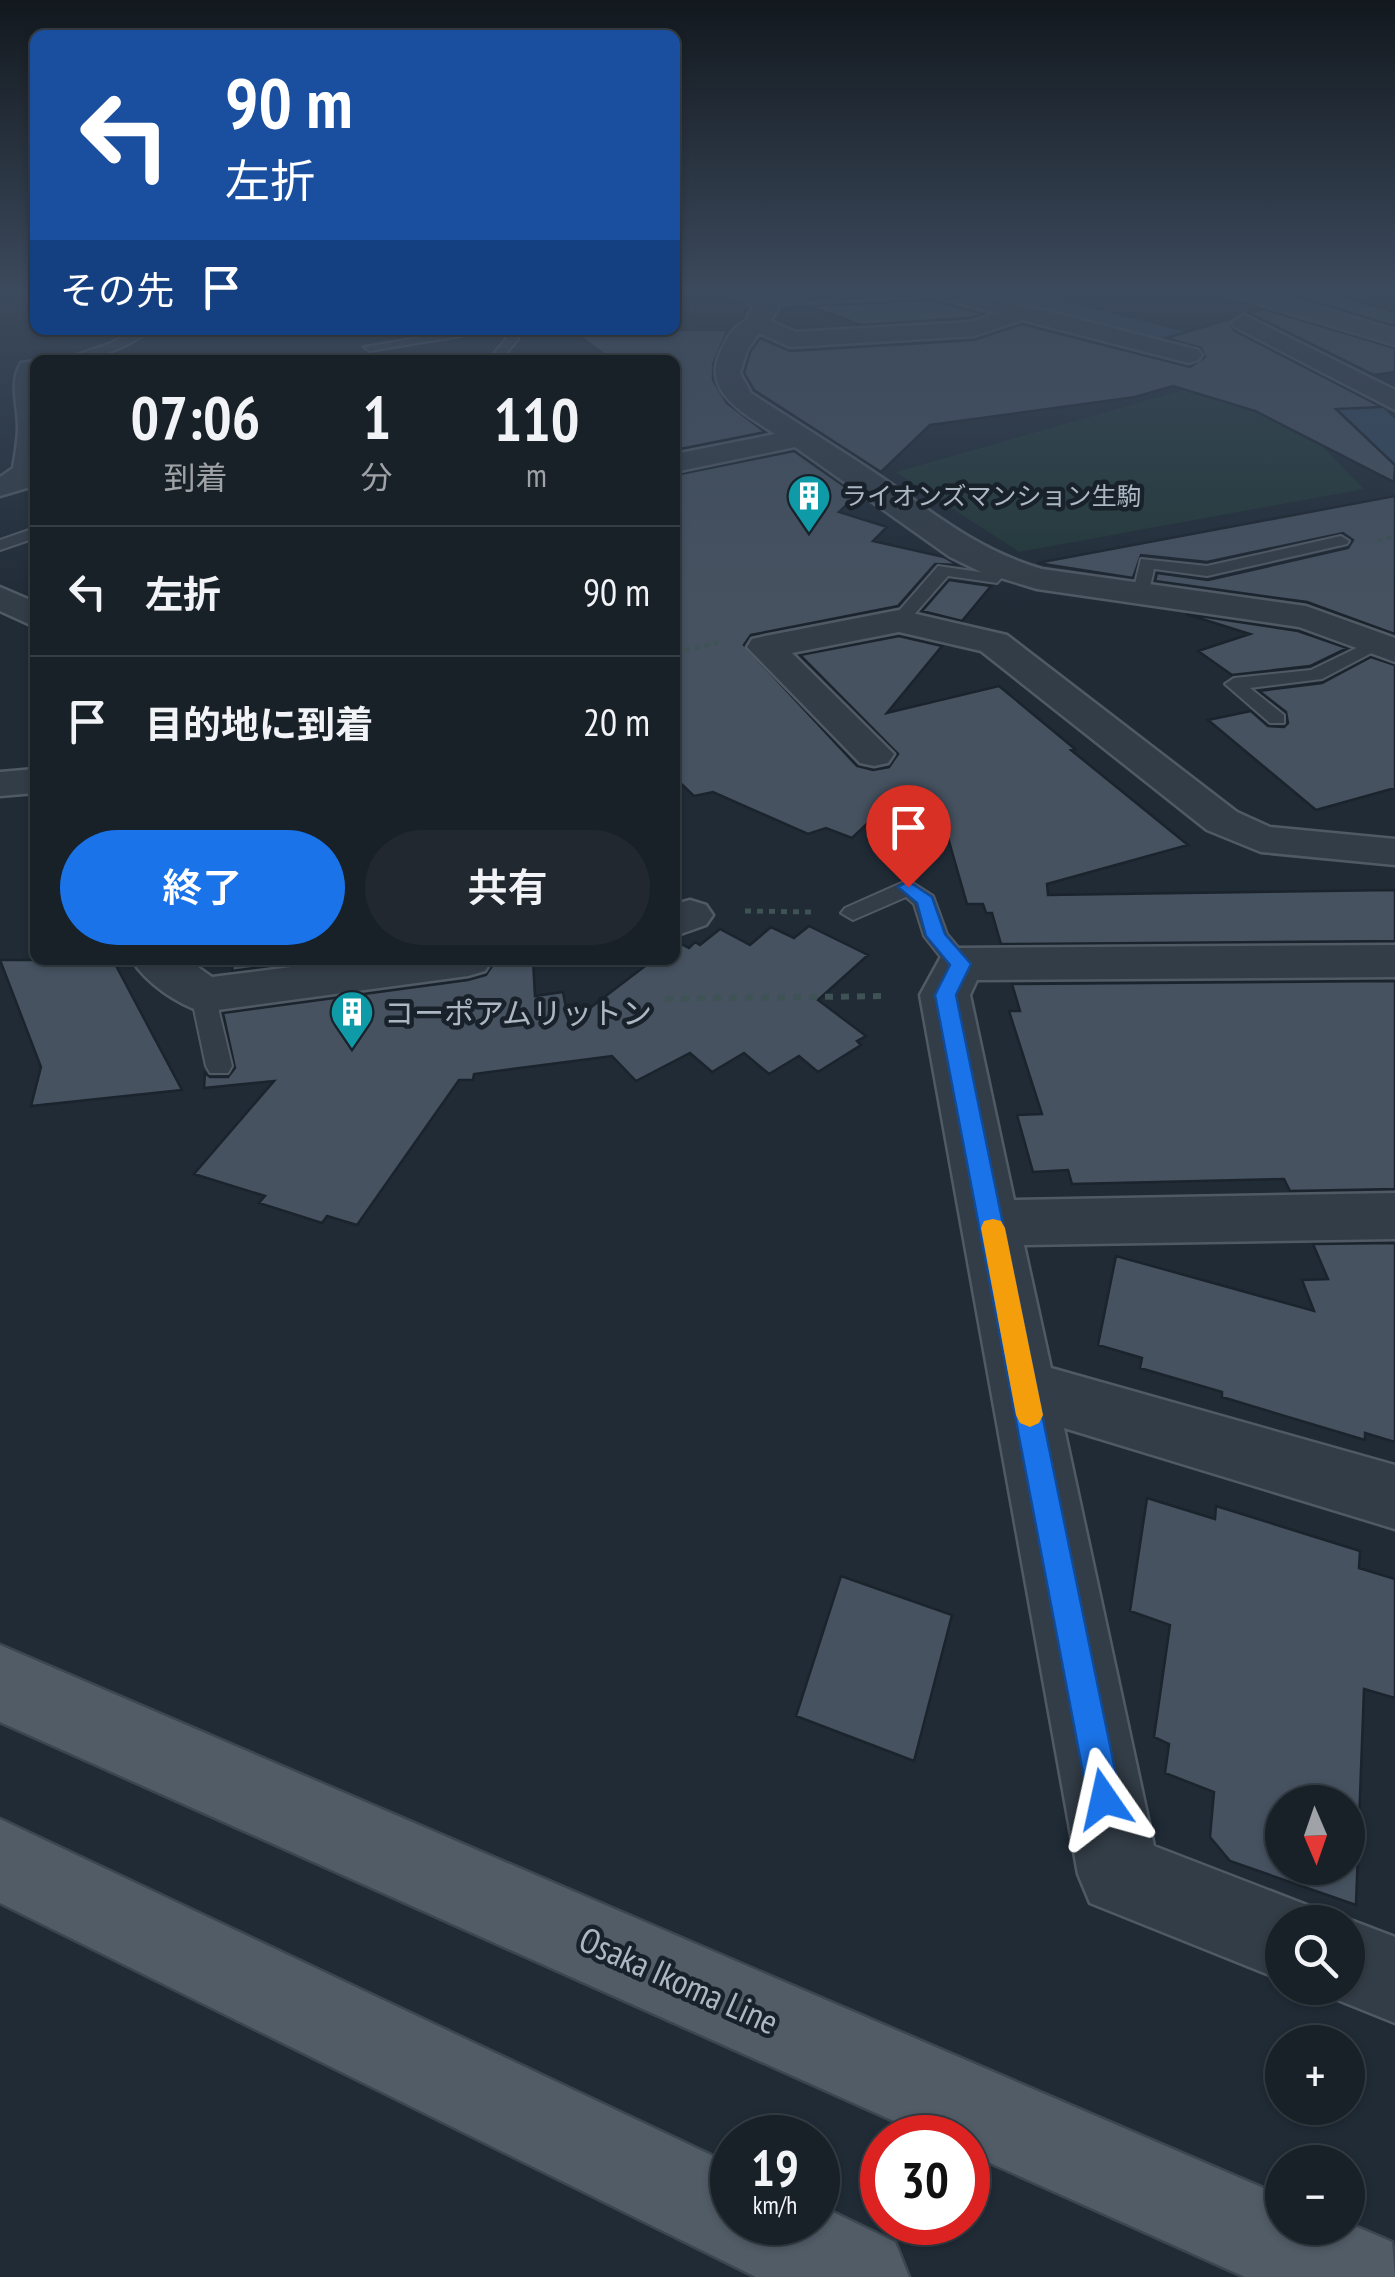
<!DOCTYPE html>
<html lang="ja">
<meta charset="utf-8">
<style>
:root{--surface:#182028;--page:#212830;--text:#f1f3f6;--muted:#9fa3a8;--line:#363e45;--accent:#1a73e8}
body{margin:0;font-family:"PT Sans Narrow","Noto Sans JP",sans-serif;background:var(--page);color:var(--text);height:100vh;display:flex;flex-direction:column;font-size:38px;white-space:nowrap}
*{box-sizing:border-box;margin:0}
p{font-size:32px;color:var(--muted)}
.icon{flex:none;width:55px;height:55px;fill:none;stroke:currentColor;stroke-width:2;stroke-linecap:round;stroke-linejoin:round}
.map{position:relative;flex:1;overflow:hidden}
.side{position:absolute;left:30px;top:355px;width:650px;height:610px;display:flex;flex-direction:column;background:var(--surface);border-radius:15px;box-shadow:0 2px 8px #0004,0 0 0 2px var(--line)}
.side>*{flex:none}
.banner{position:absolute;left:30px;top:30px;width:650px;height:305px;border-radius:15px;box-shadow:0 2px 8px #0004,0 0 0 2px var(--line);background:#1a4fa0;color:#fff;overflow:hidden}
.needle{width:65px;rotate:178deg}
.tools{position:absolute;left:1265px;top:1785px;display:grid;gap:20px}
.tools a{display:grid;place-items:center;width:100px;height:100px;border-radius:50%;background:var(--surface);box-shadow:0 2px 8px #0004,0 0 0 2px var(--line);font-size:50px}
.speed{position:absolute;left:710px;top:2115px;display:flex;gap:20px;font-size:50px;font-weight:700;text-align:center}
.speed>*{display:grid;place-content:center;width:130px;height:130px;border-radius:50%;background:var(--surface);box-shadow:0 2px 8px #0004,0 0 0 2px var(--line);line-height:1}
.speed small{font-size:25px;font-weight:400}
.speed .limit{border:15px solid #d22;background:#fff;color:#111}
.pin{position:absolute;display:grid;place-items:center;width:85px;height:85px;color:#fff;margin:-102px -42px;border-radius:50% 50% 50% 0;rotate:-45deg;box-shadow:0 0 10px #0007}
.pin .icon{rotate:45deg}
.me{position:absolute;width:110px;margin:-55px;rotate:349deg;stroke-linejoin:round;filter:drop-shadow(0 0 8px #0008)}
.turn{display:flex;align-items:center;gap:35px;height:210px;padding:0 30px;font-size:45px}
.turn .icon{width:130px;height:130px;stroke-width:2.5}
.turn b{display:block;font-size:70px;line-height:85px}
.then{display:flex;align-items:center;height:95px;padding:0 30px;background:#0003;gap:20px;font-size:38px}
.eta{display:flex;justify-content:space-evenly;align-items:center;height:170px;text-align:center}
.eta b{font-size:60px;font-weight:600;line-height:70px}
.button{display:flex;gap:20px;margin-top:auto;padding:20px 30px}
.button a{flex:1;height:115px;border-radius:60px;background:var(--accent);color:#fff;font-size:40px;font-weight:600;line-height:115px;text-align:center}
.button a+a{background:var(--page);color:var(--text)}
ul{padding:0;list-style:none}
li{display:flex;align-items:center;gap:30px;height:130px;padding:0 30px;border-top:2px solid var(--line)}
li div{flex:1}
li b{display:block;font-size:38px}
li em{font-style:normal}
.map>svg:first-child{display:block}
.green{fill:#223838}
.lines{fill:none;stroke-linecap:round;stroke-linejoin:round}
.river{fill:#33485e;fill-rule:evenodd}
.building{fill:#465260;stroke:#1b242d;stroke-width:2.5;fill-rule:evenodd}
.service-casing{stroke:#505a65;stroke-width:4}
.minor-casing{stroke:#505a65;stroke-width:5}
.secondary-casing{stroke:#505a65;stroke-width:5}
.primary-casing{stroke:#3c4650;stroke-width:5}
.path-far2{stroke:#3f5355;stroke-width:4;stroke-dasharray:5 5;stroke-linecap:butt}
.path-far1{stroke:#3f5355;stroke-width:5;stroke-dasharray:6 6;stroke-linecap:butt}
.path{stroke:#3f5355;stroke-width:6;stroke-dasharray:8 8;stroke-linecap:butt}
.service{fill:#333d47;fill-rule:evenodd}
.minor{fill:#333d47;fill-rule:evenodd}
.secondary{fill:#414c5a;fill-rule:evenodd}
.primary{fill:#515c67;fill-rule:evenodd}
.route{fill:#1a73e8;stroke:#114b97;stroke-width:2.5}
.slow{fill:#f59e0b}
.labels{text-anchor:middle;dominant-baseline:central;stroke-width:9;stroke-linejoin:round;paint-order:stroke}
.far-poi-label{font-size:25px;fill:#adb7c4;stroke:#19222b;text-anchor:start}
.poi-label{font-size:30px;fill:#adb7c4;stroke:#19222b;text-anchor:start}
.near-street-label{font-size:35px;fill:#adb7c4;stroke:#19222b}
</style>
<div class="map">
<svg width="1395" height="2277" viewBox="0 0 1395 2277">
<rect width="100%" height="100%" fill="#202b36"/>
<path class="green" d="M1184,390L1255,411L1320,444L1364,489L1019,552L896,472Z"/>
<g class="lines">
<path class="river" d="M932,289H1013L1294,359L1366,393L1395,419V468L1374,463L1326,417L1256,381L938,299Z"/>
</g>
<path class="building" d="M1322,291L1395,312V326L1301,298Z
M932,300L983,314L970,318L861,325L809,306Z
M1263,309L1395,348V372L1374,375L1249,313Z
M1230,319L1233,330L1382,407L1336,409L1395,465L1394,482L1255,411L1173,386L1135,397L930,425L881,472L754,390L744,373L750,352L760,338L790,351L974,340L1022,324L1190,367L1205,357L1201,348L1166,338Z
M571,330H728L713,364V380L727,403L765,432L675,450V360H612Z
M794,451L857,495L839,512L887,527L873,541L944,557L958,565L935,564L898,606L751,635L744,645L857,766L873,770L889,767L898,754L800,655L899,636L942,646L887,713L999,686L1075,749L1071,750L1188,845L1047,884L1048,895L1395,890V941L1001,944L992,913H986L983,904H967L946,831L903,790L852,838L826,828L808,834L713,792L694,796L675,778V475Z
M1395,496V634L1307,602L1155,581L1157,573L1208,580L1348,548L1353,540L1343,533L1207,562L1141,555L1133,578L1037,563Z
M949,580L991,586L962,621L922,611Z
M1186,614L1298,631L1347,648L1310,666L1232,675L1198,651L1250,634Z
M1371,657L1395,665V788L1316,810L1208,720L1251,711L1268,726L1284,727L1288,723L1286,712L1259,691L1322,683Z
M809,926L868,955L818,1000L866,1036L857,1041L861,1045L818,1072L799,1056L769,1074L744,1053L712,1072L690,1053L636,1081L612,1056L474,1074L473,1080H459L357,1225L327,1216L322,1223L259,1203L265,1196L194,1174L274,1081L204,1088L205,1073L210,1077H228L235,1068L223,1013L468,980L486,975L496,960H533L535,996L563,992L569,1024L653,960H675L677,942L689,948L695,942L700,945L720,929L750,945L771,927L794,938Z
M0,960H113L182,1090L31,1106L41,1067Z
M233,960H316L232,971Z
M1395,981V1189L1290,1191L1284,1179L1072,1184L1068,1170L1033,1172L1017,1115L1042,1114L1009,1011H1020L1012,984Z
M1395,1243V1442L1365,1433V1440L1222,1397V1392L1140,1368L1142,1358L1098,1345L1116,1256L1314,1311L1302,1280L1328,1279L1313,1244Z
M1147,1498L1215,1519L1216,1506L1360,1551L1359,1568L1395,1579V1698L1364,1689L1356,1905L1230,1861L1210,1837L1214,1792L1165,1773L1169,1744L1154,1737L1170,1625L1130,1611ZM1282,1802H1348V1868H1282Z
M841,1576L952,1615L914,1761L796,1716Z"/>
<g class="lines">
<g class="service-casing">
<path id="service" d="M135,330H150C126,350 93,360 62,360L111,343Z
M465,330H497L370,351L364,347Z
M505,330H517L518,339L501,360H488L506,339Z
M35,528V538L0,550V540Z
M1341,536L1349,541L1347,544L1207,576L1154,569L1147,600L1132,596L1141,559L1207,566Z
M1002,563L1010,568L997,583L948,576L905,625L899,626L890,621L938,566L987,573Z
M1375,639L1384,644L1381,648L1322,679L1250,688L1284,715V723H1270L1225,684L1234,678L1311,670Z
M908,880L933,896L947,934L972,964L969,970H951L924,936L914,904L906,897L853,920L841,913L845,908Z
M203,987L215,995L232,1066L228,1073H210L206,1066L191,995Z"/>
</g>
<g class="minor-casing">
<path id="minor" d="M727,289H960L1198,350L1202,355L1198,360L1189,363L1022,320L974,336L790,347L759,333L747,350L740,373L751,393C797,423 842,450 887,481C940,518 979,550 1042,569L1306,606L1395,638V662L1299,627L1037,589L981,572L950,557L795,447L675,472V454L775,434C746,414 700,392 721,351C728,337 732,327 746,321L753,307ZM932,296L996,313L971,322L796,332L770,321L778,309L776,304Z
M1244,315L1395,390V410L1235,327L1232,322Z
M35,361V481L27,488L0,496V477L13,468C15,455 18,441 18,427C18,405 9,384 21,363Z
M0,587L35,602V627L0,611Z
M899,610L1007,635L1237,812L1270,827L1395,839V865L1261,852L1207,830L981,651L899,632L792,653L894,754L888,763L874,766L860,763L747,647L752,639L765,636Z
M35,769V793L0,796V772Z
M690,900L706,905L713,915L706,925L675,936V904Z
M1395,945V977L977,980L970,995L1014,1200L1395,1193V1239L1024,1245L1051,1368L1395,1465V1529L1064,1428L1154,1846L1312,1907L1319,1922H1282V1980L1090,1903L1078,1874L920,995L943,953L960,948Z
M132,960H188L212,977L346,960H492L485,971L468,976L203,1012C177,1004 146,983 132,960Z
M1348,1919L1395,1937V2023L1318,1992L1316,1988H1348V1922H1340Z"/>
</g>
<g class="secondary-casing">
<path id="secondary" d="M1223,289H1259L1395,330V345L1226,294Z"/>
</g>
<g class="primary-casing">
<path id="primary" d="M0,1645L1282,2196V2228H1348V2223L1392,2242L1395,2277H1245L968,2153V2138H932L0,1722Z
M0,1819L732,2165V2222H818V2205L895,2242L909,2277H756L0,1903Z"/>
</g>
<path class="path-far2" d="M1377,541L1395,536
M675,652L718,643"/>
<path class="path-far1" d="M745,911L812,912"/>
<path class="path" d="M665,999L889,996"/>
<use href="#service" class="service"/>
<use href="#minor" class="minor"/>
<use href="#secondary" class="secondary"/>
<use href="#primary" class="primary"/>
</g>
<linearGradient id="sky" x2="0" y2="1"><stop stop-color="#12181e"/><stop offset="0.48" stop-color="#3c4a5d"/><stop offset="1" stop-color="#3c4a5d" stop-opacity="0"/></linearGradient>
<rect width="1395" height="608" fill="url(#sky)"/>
<path class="route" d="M908,881L932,897L945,934L971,964L956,995L1121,1799L1116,1811L1104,1816L1093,1811L1088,1799L935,995L950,965L926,936L917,903L898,887Z"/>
<path class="slow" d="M993,1219L1001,1221L1005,1228L1043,1415L1039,1423L1030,1427L1020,1423L1016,1415L981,1228L984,1221Z"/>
<defs>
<g id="building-pin" transform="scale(2.25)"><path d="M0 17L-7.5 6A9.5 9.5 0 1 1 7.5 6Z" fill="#0f9aa8" stroke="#19222b"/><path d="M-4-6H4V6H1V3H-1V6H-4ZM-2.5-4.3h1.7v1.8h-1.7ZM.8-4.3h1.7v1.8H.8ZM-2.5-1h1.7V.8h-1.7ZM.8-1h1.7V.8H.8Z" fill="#fff"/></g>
</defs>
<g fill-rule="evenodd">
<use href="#building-pin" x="809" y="496"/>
<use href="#building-pin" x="352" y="1012"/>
</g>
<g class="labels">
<g class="far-poi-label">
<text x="842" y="496">ライオンズマンション生駒</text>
</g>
<g class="poi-label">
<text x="384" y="1012">コーポアムリットン</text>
</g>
<g class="near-street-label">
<text transform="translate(679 1980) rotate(24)">Osaka Ikoma Line</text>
</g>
</g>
</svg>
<div class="tools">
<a><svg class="needle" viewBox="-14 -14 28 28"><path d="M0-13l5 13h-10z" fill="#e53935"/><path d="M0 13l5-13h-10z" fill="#9fa3a8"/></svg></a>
<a><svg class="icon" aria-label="search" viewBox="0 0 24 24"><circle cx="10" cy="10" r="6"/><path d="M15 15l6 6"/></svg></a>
<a>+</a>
<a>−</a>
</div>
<div class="speed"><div>19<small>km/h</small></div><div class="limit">30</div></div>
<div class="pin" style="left:908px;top:887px;background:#d93025"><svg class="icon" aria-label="arrive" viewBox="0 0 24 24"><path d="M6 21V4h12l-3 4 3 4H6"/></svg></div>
<svg class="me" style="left:1104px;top:1799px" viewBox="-20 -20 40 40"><path d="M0-17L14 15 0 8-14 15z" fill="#1a73e8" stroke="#fff" stroke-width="4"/></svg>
<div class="banner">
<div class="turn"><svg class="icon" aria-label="left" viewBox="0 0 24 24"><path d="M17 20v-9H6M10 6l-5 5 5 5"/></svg><div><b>90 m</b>左折</div></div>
<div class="then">その先<svg class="icon" aria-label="arrive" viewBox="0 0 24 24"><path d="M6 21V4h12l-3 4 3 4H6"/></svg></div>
</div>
<section class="side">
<div class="eta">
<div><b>07:06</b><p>到着</p></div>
<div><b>1</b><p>分</p></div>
<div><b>110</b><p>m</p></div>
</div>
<ul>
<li><svg class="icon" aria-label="left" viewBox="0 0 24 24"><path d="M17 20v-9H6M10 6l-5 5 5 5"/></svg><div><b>左折</b></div><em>90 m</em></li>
<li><svg class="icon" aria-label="arrive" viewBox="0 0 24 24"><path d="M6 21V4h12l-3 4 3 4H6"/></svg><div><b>目的地に到着</b></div><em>20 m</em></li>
</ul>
<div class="button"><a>終了</a><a>共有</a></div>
</section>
</div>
